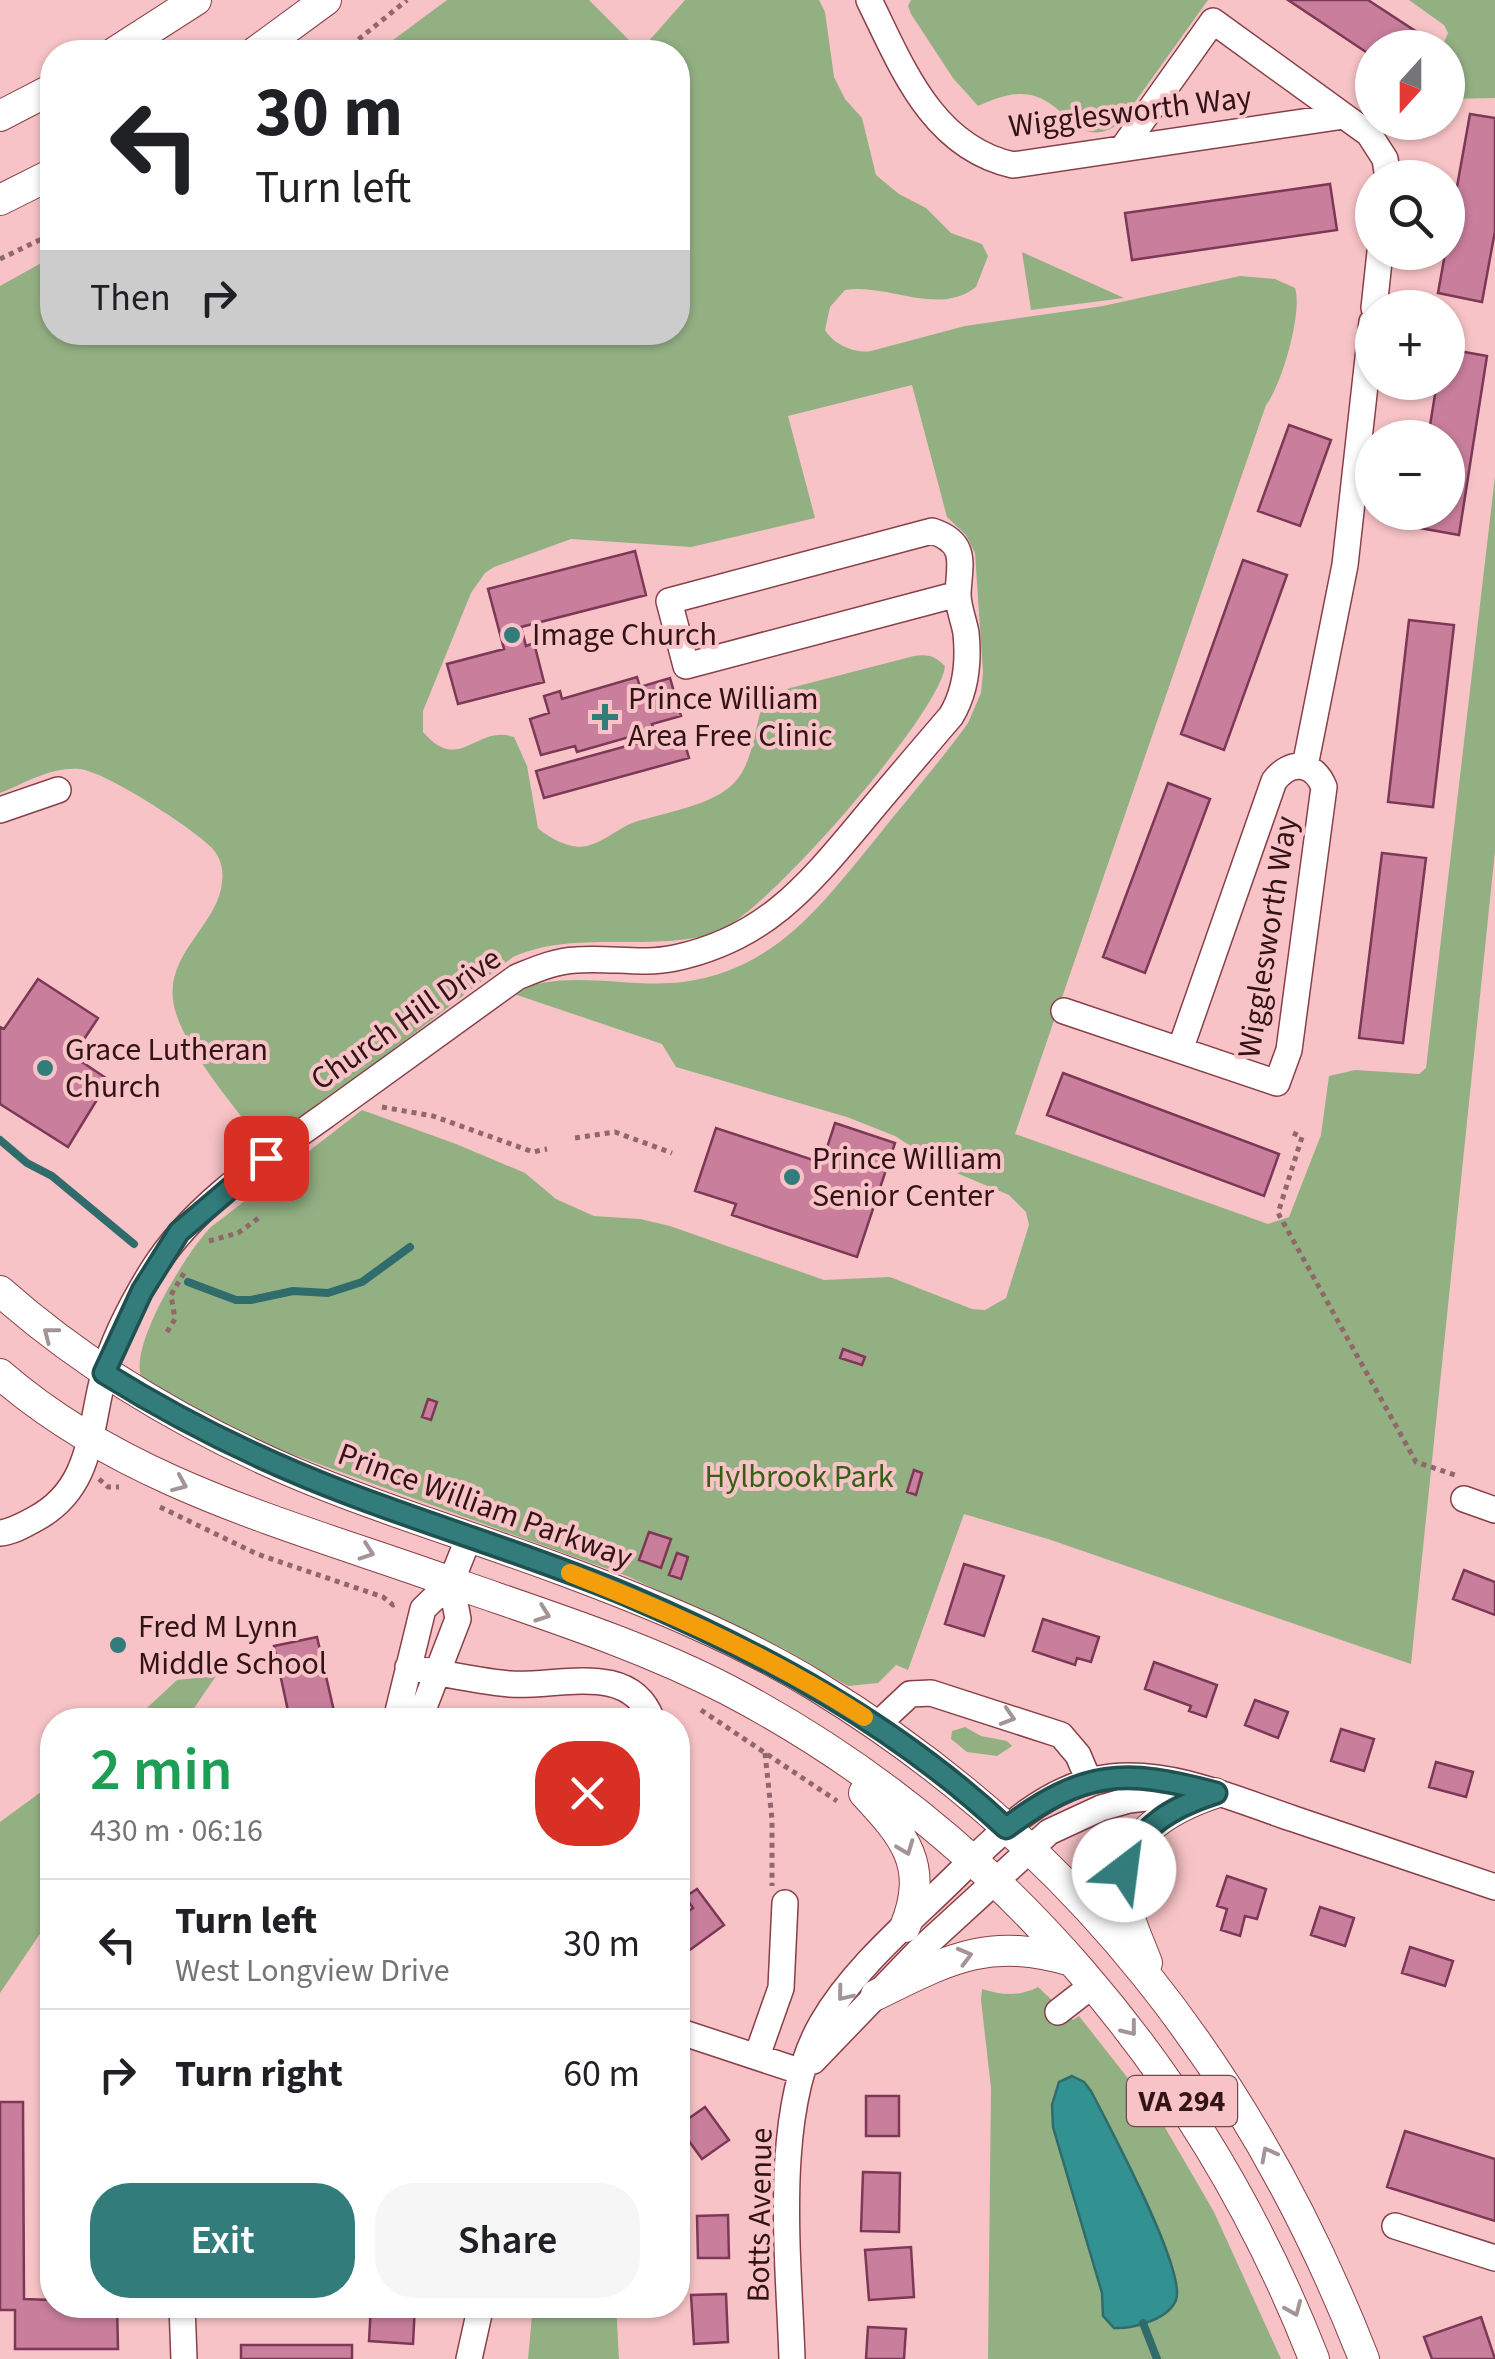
<!DOCTYPE html>
<meta charset="utf-8">
<style>
:root{--surface:#fff;--page:#f6f6f6;--text:#202124;--muted:#757577;--line:#e0e0e0;--accent:#327c7b}
body{margin:0;font-family:"Source Sans 3",sans-serif;background:var(--page);color:var(--text);height:100vh;display:flex;flex-direction:column;font-size:38px;white-space:nowrap}
*{box-sizing:border-box;margin:0}
p{font-size:32px;color:var(--muted)}
.icon{flex:none;width:55px;height:55px;fill:none;stroke:currentColor;stroke-width:2;stroke-linecap:round;stroke-linejoin:round}
.map{position:relative;flex:1;overflow:hidden}
.details{position:absolute;left:40px;top:1708px;width:650px;height:610px;display:flex;flex-direction:column;background:var(--surface);border-radius:40px;box-shadow:0 2px 8px #0004}
.details>*{flex:none}
.guide{position:absolute;left:40px;top:40px;width:650px;height:305px;border-radius:40px;box-shadow:0 2px 8px #0004;background:#fff;color:var(--text);overflow:hidden}
.needle{width:65px;rotate:201deg}
.tools{position:absolute;left:1355px;top:30px;display:grid;gap:20px}
.tools a{display:grid;place-items:center;width:110px;height:110px;border-radius:50%;background:var(--surface);box-shadow:0 2px 8px #0004;font-size:50px}
.pin{position:absolute;display:grid;place-items:center;width:85px;height:85px;color:#fff;margin:-42px;border-radius:20px;box-shadow:0 5px 15px #0006}
.me{position:absolute;width:110px;margin:-55px;rotate:30deg;stroke-linejoin:round;filter:drop-shadow(0 0 8px #0008)}
.turn{display:flex;align-items:center;gap:35px;height:210px;padding:0 50px;font-size:45px}
.turn .icon{width:130px;height:130px;stroke-width:2.5}
.turn b{display:block;font-size:70px;line-height:85px}
.then{display:flex;align-items:center;height:95px;padding:0 50px;background:#0003;gap:20px;font-size:38px}
.round{display:grid;place-items:center;flex:none;width:105px;height:105px;border-radius:40px;background:var(--page)}
.head{display:flex;align-items:center;justify-content:space-between;height:170px;padding:0 50px}
h1{font-size:60px;font-weight:600;line-height:75px;color:#1e9e55}
.button{display:flex;gap:20px;margin-top:auto;padding:20px 50px}
.button a{flex:1;height:115px;border-radius:40px;background:var(--accent);color:#fff;font-size:40px;font-weight:600;line-height:115px;text-align:center}
.button a+a{background:var(--page);color:var(--text)}
ul{padding:0;list-style:none}
li{display:flex;align-items:center;gap:30px;height:130px;padding:0 50px;border-top:2px solid var(--line)}
li div{flex:1}
li b{display:block;font-size:38px}
li em{font-style:normal}
.map>svg:first-child{display:block}
.green{fill:#93b083}
.water{fill:#319291;stroke:#316c6c;stroke-width:2.5}
.lines{fill:none;stroke-linecap:round;stroke-linejoin:round}
.stream{stroke:#316c6c;stroke-width:8}
.building{fill:#c97e9c;stroke:#7c3856;stroke-width:2.5}
.minor-casing{stroke:#884048;stroke-width:28}
.major-casing{stroke:#884048;stroke-width:32}
.path{stroke:#90676a;stroke-width:5;stroke-dasharray:5 5;stroke-linecap:butt}
.minor{stroke:#fff;stroke-width:25}
.major{stroke:#fff;stroke-width:30}
.oneway{stroke:#a39597}
.route-casing{stroke:#205150;stroke-width:25}
.route{stroke:#327c7b;stroke-width:18}
.slow{stroke:#f59e0b;stroke-width:18}
.poi-dot{fill:#327c7b;stroke:#f7c3c6;stroke-width:4}
.labels{text-anchor:middle;dominant-baseline:central;stroke-width:8;stroke-linejoin:round;paint-order:stroke}
.shield{fill:#f7c3c6;stroke:#6d484c;stroke-width:2.5}
.shield-label{font-size:30px;font-weight:bold;fill:#321317}
.street-label{font-size:32px;fill:#321317;stroke:#f7c3c6}
.poi-label{font-size:32px;fill:#321317;stroke:#f7c3c6;text-anchor:start}
.park-label{font-size:32px;fill:#355f15;stroke:#f7c3c6}
</style>
<div class="map">
<svg width="1495" height="2359" viewBox="0 0 1495 2359">
<rect width="100%" height="100%" fill="#f7c3c6"/>
<path class="green" d="M447,0H589L640,51L685,0H819L825,12L834,77L845,99L862,118L876,175L899,194L926,208L951,233L982,244L988,256L976,287C938,317 888,283 845,290L830,307L825,330C833,344 855,354 871,351L965,326L1103,306L1240,276L1275,279L1295,288C1303,311 1282,385 1266,405L1015,1134L1268,1224L1289,1217L1321,1135L1329,1076L1355,1070L1419,1074L1426,1068L1495,476V851L1411,1664L1048,1539L964,1514L908,1670L896,1665L878,1683L848,1686L784,1649L627,1576L272,1447L187,1405L141,1376C130,1344 187,1251 211,1227L362,1110L456,1144L525,1173L556,1199L594,1216L640,1219L670,1226L824,1280L890,1277L972,1309L985,1310L1006,1298L1029,1225L1026,1212L1009,1195L947,1169L895,1136L847,1117L676,1067L662,1044L511,993C564,967 626,989 683,982C776,970 823,903 878,836C908,798 940,762 968,723L981,693L983,672L975,553L966,535L947,517L912,385L788,416L815,518L691,547L571,539L494,567L485,573L471,593L423,711V732C460,775 476,724 514,737L527,766L538,828C549,838 571,850 587,846C604,842 618,828 635,822C663,813 714,805 734,783C759,757 753,708 771,693L914,656C928,654 935,656 945,666C941,713 761,919 715,933C649,953 576,929 513,957L266,1148C239,1112 178,1043 173,1000C167,952 219,923 222,882C224,869 220,856 211,847C191,827 106,772 80,769C52,766 25,783 0,793V286L52,257V332H678V52H377Z
M911,0H1208L1120,123C1079,153 1068,103 1031,95C1013,91 994,99 978,106L953,78L911,14L908,6Z
M1409,0H1495V98L1448,99V48L1442,47L1448,33L1444,25Z
M1022,252L1124,298L1031,310Z
M216,1676L186,1720H134L177,1680Z
M965,1727L981,1736L1007,1741L1012,1746L997,1756L967,1752L951,1739L952,1731Z
M52,1784V1916L0,1993V1822Z
M1038,1987L1073,2020L1079,2016L1160,2119L1214,2212L1281,2359H988L991,2088L981,2000L982,1989C1002,1995 1019,1997 1038,1987Z
M533,2305H616L619,2359H528Z"/>
<path class="water" d="M1072,2076L1084,2082L1091,2091C1108,2124 1187,2271 1176,2300C1168,2320 1132,2329 1114,2328L1103,2316L1102,2293L1053,2127L1052,2105L1059,2082Z"/>
<g class="lines">
<path class="stream" d="M0,1140L27,1163L52,1176L134,1244
M188,1282L236,1300H251L293,1291L328,1293L362,1282L410,1247
M1143,2323L1157,2359"/>
</g>
<path class="building" d="M1288,0H1368L1426,38L1420,48H1372V56Z
M1470,114L1495,118V231L1482,302L1438,293Z
M1330,184L1337,230L1132,260L1125,213Z
M1448,349L1487,356L1459,535L1414,527L1416,512H1448V438H1428L1437,382H1448Z
M1289,425L1331,440L1300,526L1258,511Z
M635,551L646,595L521,627L526,646L534,643L544,682L458,704L447,664L504,649L488,589Z
M1243,560L1287,575L1224,750L1181,734Z
M1409,620L1454,625L1433,807L1388,802Z
M637,677L640,687L670,678L681,716L652,724L654,730L577,752L575,746L541,755L530,719L549,713L544,696L560,691L562,699Z
M681,731L689,758L544,798L536,771Z
M1168,783L1210,799L1145,973L1103,957Z
M1382,853L1426,858L1403,1043L1359,1038Z
M38,979L98,1018L73,1056L109,1080L68,1147L0,1104V1027L4,1029Z
M1063,1073L1279,1154L1264,1196L1047,1115Z
M835,1123L895,1143L857,1257L732,1215L736,1204L695,1191L716,1128L822,1163Z
M843,1349L865,1357L862,1365L840,1358Z
M428,1399L437,1402L431,1420L422,1417Z
M914,1470L922,1473L916,1495L907,1492Z
M649,1532L671,1539L661,1568L639,1560Z
M677,1553L688,1557L681,1579L669,1575Z
M964,1564L1004,1576L984,1636L945,1624Z
M1464,1570L1495,1582V1615L1453,1599Z
M1043,1619L1099,1637L1091,1662L1077,1658L1075,1665L1033,1651Z
M317,1637L336,1720H290L274,1646Z
M1154,1662L1217,1685L1206,1717L1189,1711L1191,1706L1145,1689Z
M1255,1700L1288,1712L1278,1738L1245,1725Z
M458,1711L621,1714V1720H458Z
M1341,1729L1374,1739L1364,1771L1331,1761Z
M1436,1762L1473,1772L1466,1797L1429,1787Z
M1227,1876L1266,1889L1257,1919L1245,1916L1240,1936L1221,1930L1227,1909L1217,1906Z
M697,1889L724,1925L683,1955L678,1946V1919L693,1908L685,1897Z
M1320,1907L1354,1918L1345,1946L1311,1935Z
M1410,1947L1453,1961L1445,1986L1402,1973Z
M866,2096H899V2136H866Z
M0,2102H23L24,2299L52,2300V2305H117L118,2349H15V2310H0Z
M705,2107L729,2140L702,2159L678,2126Z
M1405,2131L1495,2159V2221L1387,2187Z
M863,2172L900,2173L899,2232L861,2231Z
M728,2215L729,2258H698L697,2216Z
M911,2247L914,2297L869,2300L865,2250Z
M726,2294L728,2342L694,2344L691,2295Z
M371,2305H415L413,2344L369,2341Z
M1481,2317L1495,2359H1432L1424,2337Z
M868,2327L906,2329L904,2359H866Z
M241,2345H352V2359H241Z"/>
<g class="lines">
<g class="minor-casing">
<path id="minor" d="M869,0C902,67 932,147 1013,165L1344,116
M1122,149L1213,21L1369,134L1385,159L1388,178
M1374,308L1380,252
M1305,766L1345,565L1372,322
M0,810L58,790
M1064,1011L1277,1083L1289,1050L1324,787C1314,762 1291,759 1274,781L1180,1050
M1464,1499L1495,1510
M0,1533C12,1532 24,1525 35,1519C93,1488 89,1430 104,1374C113,1339 133,1302 152,1271C194,1204 263,1160 326,1115C390,1069 454,1023 517,977C537,969 555,961 576,960C609,957 642,965 675,958C764,939 806,888 862,821C891,786 921,751 951,716C966,691 969,662 966,633C964,621 958,607 958,594C959,565 969,543 932,531L669,601L686,666L958,594
M408,1667C442,1673 476,1681 510,1684C556,1688 630,1660 652,1720
M396,1720L423,1609L451,1582L469,1537
M419,1720L458,1619L451,1582
M877,1725L910,1694L931,1693L1061,1735L1078,1755L1089,1781
M1058,2012L1094,1984
M678,2031L802,2072
M757,2056L781,1988L785,1903
M813,2061L918,1952L1049,1832L1101,1808L1129,1800L1188,1793
M1395,2226L1495,2258
M182,2305L184,2359
M469,2359L481,2305
M792,2359C789,2260 771,2111 822,2023C855,1966 913,1919 960,1872C1001,1831 1049,1784 1111,1777C1172,1770 1237,1800 1294,1819C1361,1842 1428,1864 1495,1887"/>
</g>
<g class="major-casing">
<path id="major" d="M115,52L196,0
M255,52L326,0
M0,116L52,89
M0,200L52,174
M0,1291C86,1367 184,1425 290,1471C379,1509 471,1536 562,1570C648,1602 737,1638 816,1686C1078,1846 1253,2075 1364,2359
M0,1374C126,1484 294,1526 448,1581C542,1614 639,1644 728,1690C999,1832 1203,2075 1314,2359
M864,1793C904,1836 930,1865 905,1927
M1147,1963C1139,1941 1127,1918 1124,1895C1115,1838 1170,1808 1215,1793
M876,1995C951,1958 988,1937 1072,1961"/>
</g>
<path class="path" d="M343,52L407,0
M0,259L52,234
M382,1107L433,1116L533,1152L547,1149
M1293,1133L1302,1137L1278,1213L1416,1462L1458,1476
M575,1138L615,1132L672,1153
M209,1241L238,1233L260,1217
M167,1332L175,1319L171,1295L184,1273
M99,1479L108,1487H119
M160,1507L257,1554L383,1597L393,1605L398,1602
M701,1710L837,1801
M765,1753L772,1819V1886
M1076,1861L1102,1849"/>
<use href="#minor" class="minor"/>
<use href="#major" class="major"/>
</g>
<defs><path id="oneway-chevron" d="M-2-3.5L2.5 0L-2 3.5" fill="none" stroke-width="1.6" stroke-linecap="round" stroke-linejoin="round" transform="scale(2.5)"/></defs>
<g class="oneway">
<use href="#oneway-chevron" transform="translate(50 1334) rotate(-142)"/>
<use href="#oneway-chevron" transform="translate(180 1484) rotate(23)"/>
<use href="#oneway-chevron" transform="translate(367 1552) rotate(19)"/>
<use href="#oneway-chevron" transform="translate(543 1614) rotate(20)"/>
<use href="#oneway-chevron" transform="translate(1008 1717) rotate(17)"/>
<use href="#oneway-chevron" transform="translate(906 1848) rotate(69)"/>
<use href="#oneway-chevron" transform="translate(965 1956) rotate(-15)"/>
<use href="#oneway-chevron" transform="translate(844 1994) rotate(129)"/>
<use href="#oneway-chevron" transform="translate(1130 2029) rotate(52)"/>
<use href="#oneway-chevron" transform="translate(1268 2154) rotate(-118)"/>
<use href="#oneway-chevron" transform="translate(1294 2309) rotate(67)"/>
</g>
<g class="lines">
<g class="route-casing">
<path id="route" d="M266,1158L179,1232L142,1291L104,1373C181,1421 264,1462 349,1494C441,1529 536,1557 627,1595C765,1654 896,1725 1006,1828C1084,1770 1124,1768 1216,1793C1173,1807 1139,1825 1124,1870"/>
</g>
<use href="#route" class="route"/>
<path class="slow" d="M570,1573C672,1613 772,1658 864,1717"/>
</g>
<g class="poi-dot">
<circle cx="512" cy="635" r="10"/>
<path d="M600 702h10v10h10v10h-10v10h-10v-10h-10v-10h10z"/>
<circle cx="45" cy="1068" r="10"/>
<circle cx="792" cy="1177" r="10"/>
<circle cx="118" cy="1645" r="10"/>
</g>
<g class="labels">
<rect class="shield" x="1127" y="2076" width="110" height="50" rx="8"/>
<g class="shield-label">
<text x="1182" y="2101">VA 294</text>
</g>
<g class="street-label">
<text transform="translate(1130 112) rotate(-7)">Wigglesworth Way</text>
<text transform="translate(1268 937) rotate(-81)">Wigglesworth Way</text>
<text transform="translate(406 1019) rotate(-35)">Church Hill Drive</text>
<text transform="translate(485 1506) rotate(20)">Prince William Parkway</text>
<text transform="translate(760 2215) rotate(-89)">Botts Avenue</text>
</g>
<g class="poi-label">
<text x="532" y="635">Image Church</text>
<text x="628" y="699">Prince William<tspan x="628" dy="37">Area Free Clinic</tspan></text>
<text x="65" y="1050">Grace Lutheran<tspan x="65" dy="37">Church</tspan></text>
<text x="812" y="1159">Prince William<tspan x="812" dy="37">Senior Center</tspan></text>
<text x="138" y="1627">Fred M Lynn<tspan x="138" dy="37">Middle School</tspan></text>
</g>
<g class="park-label">
<text x="799" y="1477">Hylbrook Park</text>
</g>
</g>
</svg>
<div class="tools">
<a><svg class="needle" viewBox="-14 -14 28 28"><path d="M0-13l5 13h-10z" fill="#e53935"/><path d="M0 13l5-13h-10z" fill="#757577"/></svg></a>
<a><svg class="icon" aria-label="search" viewBox="0 0 24 24"><circle cx="10" cy="10" r="6"/><path d="M15 15l6 6"/></svg></a>
<a>+</a>
<a>−</a>
</div>
<div class="pin" style="left:266px;top:1158px;background:#d93025"><svg class="icon" aria-label="arrive" viewBox="0 0 24 24"><path d="M6 21V4h12l-3 4 3 4H6"/></svg></div>
<svg class="me" style="left:1124px;top:1870px" viewBox="-20 -20 40 40"><circle r="19" fill="#fff"/><path d="M0-13L10 11 0 6-10 11z" fill="#327c7b"/></svg>
<div class="guide">
<div class="turn"><svg class="icon" aria-label="left" viewBox="0 0 24 24"><path d="M17 20v-9H6M10 6l-5 5 5 5"/></svg><div><b>30 m</b>Turn left</div></div>
<div class="then">Then<svg class="icon" aria-label="right" viewBox="0 0 24 24"><path d="M7 20v-9h11M14 6l5 5-5 5"/></svg></div>
</div>
<section class="details">
<div class="head"><div><h1>2 min</h1><p>430 m · 06:16</p></div><a class="round" style="background:#d93025;color:#fff"><svg class="icon" aria-label="close" viewBox="0 0 24 24"><path d="M6 6l12 12M18 6L6 18"/></svg></a></div>
<ul>
<li><svg class="icon" aria-label="left" viewBox="0 0 24 24"><path d="M17 20v-9H6M10 6l-5 5 5 5"/></svg><div><b>Turn left</b><p>West Longview Drive</p></div><em>30 m</em></li>
<li><svg class="icon" aria-label="right" viewBox="0 0 24 24"><path d="M7 20v-9h11M14 6l5 5-5 5"/></svg><div><b>Turn right</b></div><em>60 m</em></li>
</ul>
<div class="button"><a>Exit</a><a>Share</a></div>
</section>
</div>
